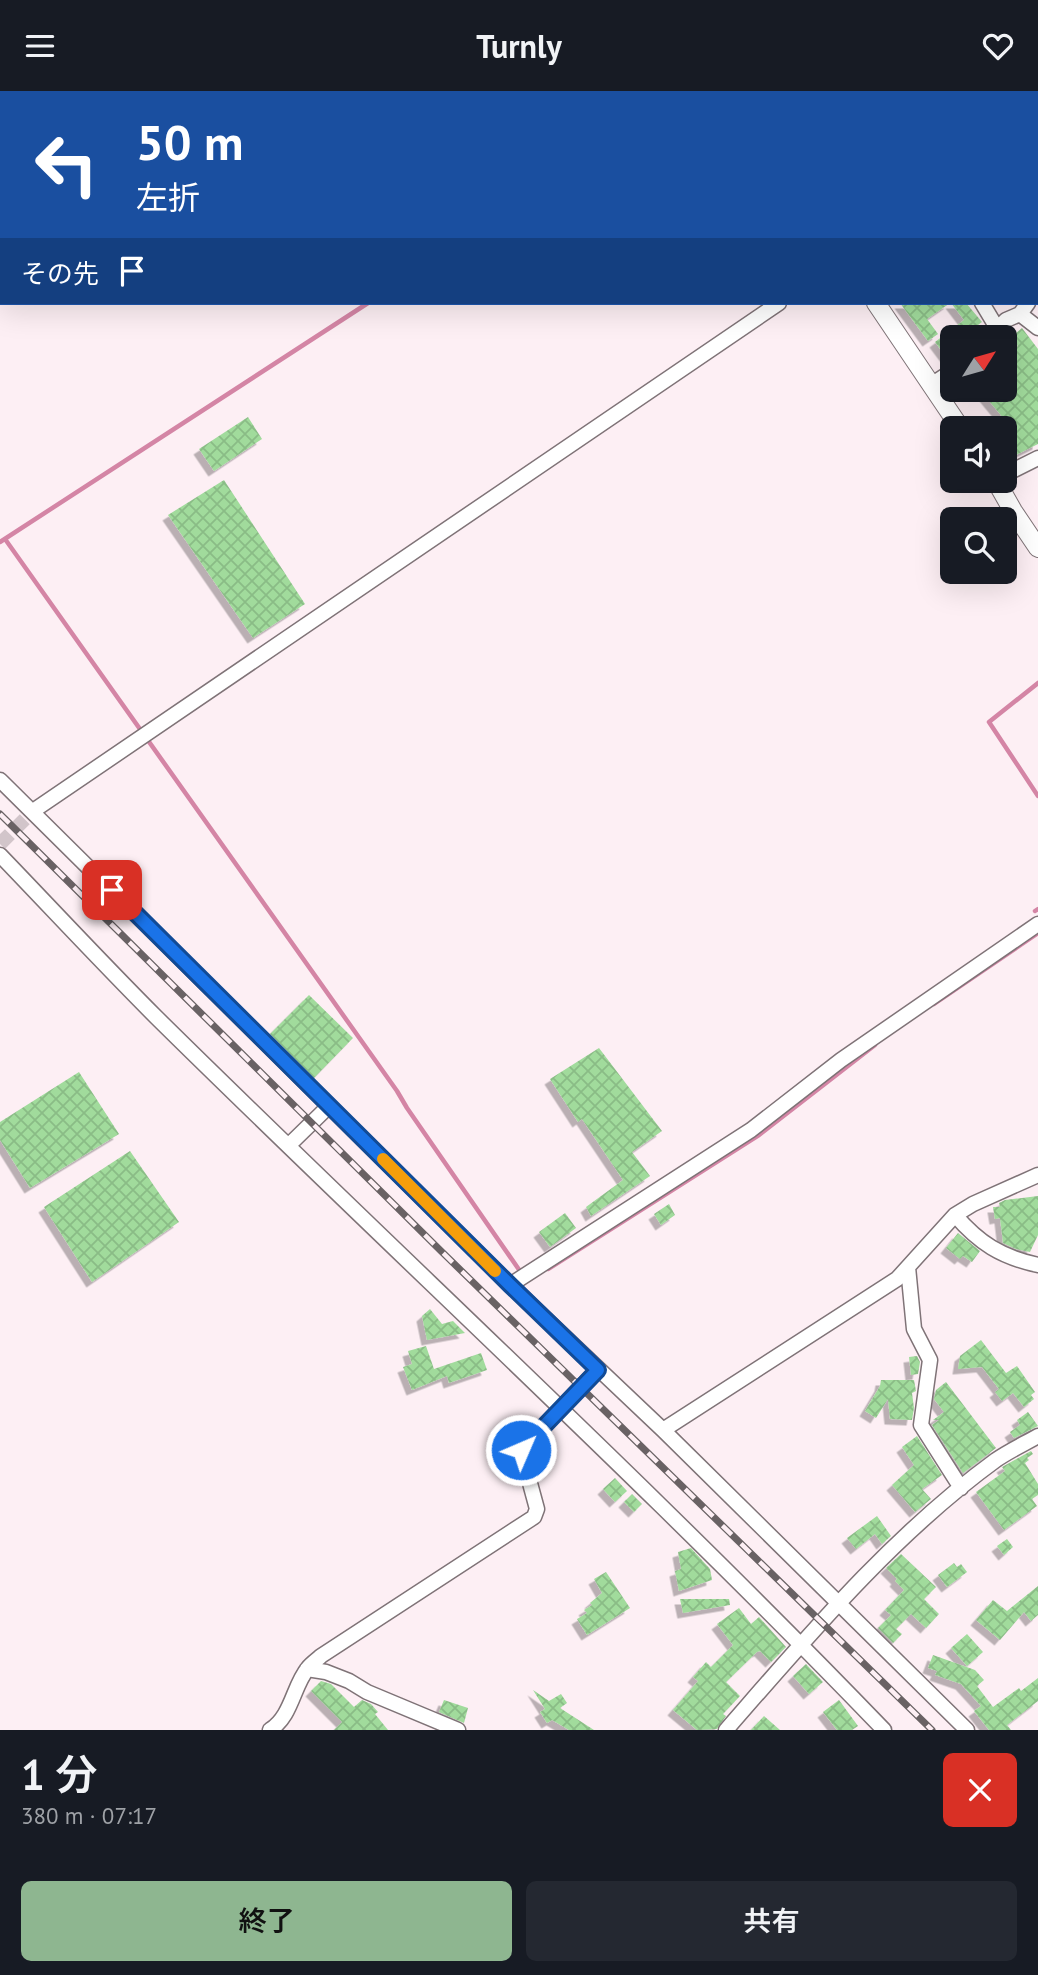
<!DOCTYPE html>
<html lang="ja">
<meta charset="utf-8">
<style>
:root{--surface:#171b24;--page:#242831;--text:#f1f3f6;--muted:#9ea1a6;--accent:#8eb690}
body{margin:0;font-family:"PT Sans","Noto Sans JP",sans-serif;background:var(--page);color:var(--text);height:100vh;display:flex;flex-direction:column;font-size:26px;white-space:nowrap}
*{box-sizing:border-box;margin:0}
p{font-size:23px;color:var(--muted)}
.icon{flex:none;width:38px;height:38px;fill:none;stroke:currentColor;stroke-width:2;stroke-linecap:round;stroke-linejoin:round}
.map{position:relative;height:1639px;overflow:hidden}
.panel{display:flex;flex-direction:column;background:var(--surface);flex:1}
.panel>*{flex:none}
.guide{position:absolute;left:0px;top:0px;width:1040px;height:214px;box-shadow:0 7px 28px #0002;background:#1a4fa0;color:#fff;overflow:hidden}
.needle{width:46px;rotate:53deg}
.tools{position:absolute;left:940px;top:234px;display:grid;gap:14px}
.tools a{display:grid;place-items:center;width:77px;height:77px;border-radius:10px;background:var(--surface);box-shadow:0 7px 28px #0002;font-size:35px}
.pin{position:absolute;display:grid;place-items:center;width:60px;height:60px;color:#fff;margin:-30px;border-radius:14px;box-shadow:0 4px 10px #0006}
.me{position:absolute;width:77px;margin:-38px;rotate:45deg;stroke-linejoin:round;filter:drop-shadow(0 0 5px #0008)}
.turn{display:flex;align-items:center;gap:24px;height:147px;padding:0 21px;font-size:32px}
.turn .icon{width:91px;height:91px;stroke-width:2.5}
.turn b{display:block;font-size:49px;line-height:60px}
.then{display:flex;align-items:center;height:66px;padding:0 21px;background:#0003;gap:14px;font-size:26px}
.round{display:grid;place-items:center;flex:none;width:74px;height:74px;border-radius:10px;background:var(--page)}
.overview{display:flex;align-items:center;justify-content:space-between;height:119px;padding:0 21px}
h1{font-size:42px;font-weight:600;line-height:52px}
.action{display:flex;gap:14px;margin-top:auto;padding:14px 21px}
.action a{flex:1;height:80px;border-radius:10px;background:var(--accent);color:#111;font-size:28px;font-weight:600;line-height:80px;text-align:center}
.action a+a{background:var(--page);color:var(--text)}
header{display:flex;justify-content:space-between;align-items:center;height:91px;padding:0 21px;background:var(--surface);font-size:32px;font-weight:600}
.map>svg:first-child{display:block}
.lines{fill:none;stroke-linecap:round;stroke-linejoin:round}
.stream{stroke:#d485a5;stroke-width:4.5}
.building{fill:url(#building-cross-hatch);filter:url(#shadow)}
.minor-tunnel{stroke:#d2c5ca;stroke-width:14;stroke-dasharray:14 7;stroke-linecap:butt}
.minor-casing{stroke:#7f7377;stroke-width:17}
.tertiary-casing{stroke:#7f7377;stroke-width:20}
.minor{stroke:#fff;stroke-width:14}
.tertiary{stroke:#fff;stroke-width:18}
.rail-casing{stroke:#696264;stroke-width:7}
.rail{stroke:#fdeff4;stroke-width:4.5;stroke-dasharray:13;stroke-linecap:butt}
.route-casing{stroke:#114b97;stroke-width:18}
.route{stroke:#1a73e8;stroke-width:12}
.slow{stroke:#f59e0b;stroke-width:12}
</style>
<header><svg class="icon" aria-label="menu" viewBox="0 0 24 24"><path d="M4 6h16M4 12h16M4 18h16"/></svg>Turnly<svg class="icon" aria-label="heart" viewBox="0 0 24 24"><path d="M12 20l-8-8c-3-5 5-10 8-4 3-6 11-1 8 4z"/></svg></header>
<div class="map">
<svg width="1038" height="1639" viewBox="0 0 1038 1639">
<defs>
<pattern id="building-cross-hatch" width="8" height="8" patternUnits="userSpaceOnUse" patternTransform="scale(1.75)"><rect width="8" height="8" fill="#a1db9c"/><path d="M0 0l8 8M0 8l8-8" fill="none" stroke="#8abc86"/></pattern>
<filter id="shadow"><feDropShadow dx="-5.5" dy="5.5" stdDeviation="0" flood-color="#0004"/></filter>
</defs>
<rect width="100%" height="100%" fill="#fdeff4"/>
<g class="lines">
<path class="stream" d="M690,2L693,0
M5,448L397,1000L407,1017L522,1183
M0,451L368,212
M1038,592L989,631L1038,705
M1035,820L1038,818
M934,913L1038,842
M548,1178L759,1044L875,954"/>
</g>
<path class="building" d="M900,212H950L927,228L938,243L928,250Z
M951,212H966L982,231L978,234L981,238L969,247H952V270L950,271L935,251L964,229Z
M1022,237L1038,258V353L1004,370V345L1014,340L985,305L992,299H1004V264L1018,255L1011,246Z
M248,326L262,348L214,380L199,358Z
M224,389L305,513L253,547L168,424Z
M309,904L353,947L314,987L270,943Z
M599,957L662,1040L632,1061L650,1085L591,1125L586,1116L623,1089L582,1028L578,1031L550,988Z
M79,981L119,1043L30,1097L0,1049V1031Z
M130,1060L179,1131L92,1191L44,1116Z
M1038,1105V1144L1030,1161L1016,1158L1003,1152L1000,1127L995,1128L993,1116H1000L999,1112L1005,1109Z
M669,1113L675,1124L661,1134L654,1123Z
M565,1122L576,1137L550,1156L539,1141Z
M958,1142L980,1160L972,1171L963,1165L960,1168L946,1157Z
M430,1218L442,1233L453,1230L465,1242L427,1249L422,1225Z
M981,1249L1006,1282L1017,1275L1035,1301L1031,1304L1034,1308L1024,1316L1013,1302L1002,1310L995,1301L999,1298L982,1276L958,1278L960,1265Z
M426,1255L434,1278L481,1262L487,1279L449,1292L447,1285L412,1299L403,1276L412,1273L408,1260Z
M917,1265L920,1271L918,1283L911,1284L909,1266Z
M881,1289H914L916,1300L912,1302L914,1317L912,1329L890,1328L888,1308L876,1327L865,1320L880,1295Z
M946,1291L996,1357L963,1382L932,1334L939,1329H933L944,1321L934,1308L936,1299Z
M1028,1321L1038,1335L1014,1347L1010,1341L1020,1334L1017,1329Z
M917,1345L942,1384L922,1398L931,1408L915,1421L892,1394L914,1374L902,1356Z
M1031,1360L1033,1363L1027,1367L1029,1369L1025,1372L1038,1393V1404L1032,1408L1037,1415L1004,1439L976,1401L1005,1380L1002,1376Z
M615,1387L627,1400L615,1411L603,1398Z
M632,1403L642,1413L634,1421L624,1411Z
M877,1425L891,1445L882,1453L875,1443L856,1458L847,1447Z
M1007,1448L1013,1456L1004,1464L997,1455Z
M691,1457L710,1478L712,1489L679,1500L675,1480L681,1478L678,1461Z
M901,1463L936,1496L924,1508L939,1523L926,1537L911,1523L896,1538L902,1543L893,1552L878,1537L891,1524L885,1519L904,1499L895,1490L897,1488L886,1477Z
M954,1472L957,1476L961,1473L967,1481L947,1496L938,1484Z
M606,1481L630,1517L587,1544L577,1528L587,1522L584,1519L592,1514L590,1512L602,1502L594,1488Z
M1038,1495V1524L1031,1530L1024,1521L1000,1549L976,1529L993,1509L1007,1520Z
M680,1508H729L730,1514L683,1522Z
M739,1517L751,1533L759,1526L786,1556L771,1571L760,1560L757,1561L726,1591L740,1605L723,1623L726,1625L717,1638L697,1639L673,1619L698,1590L693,1586L706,1571L711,1576L733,1554L717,1533Z
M967,1543L983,1561L967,1575L951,1557Z
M933,1564L975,1579L984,1589L977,1595L993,1616L1019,1597L1021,1600L1038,1587V1610L1007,1634L1011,1639H989L974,1620L981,1615L961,1593L935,1584L937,1580L928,1577Z
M806,1573L823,1591L809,1603L793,1585Z
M321,1590L331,1593L354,1616L362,1609L371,1613L378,1621L375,1623L388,1639H334L342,1631L311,1600Z
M533,1599L549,1610L561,1603L567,1612L560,1617L594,1639H569L552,1629L547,1632L540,1621L545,1618Z
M444,1609L468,1617L464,1632L439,1621Z
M839,1609L858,1635L852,1639H837L823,1621Z
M764,1625L780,1639H751Z"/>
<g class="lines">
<path class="minor-tunnel" d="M0,753L33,720"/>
<g class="minor-casing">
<path id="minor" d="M882,2L886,0
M982,212L997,237
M1020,223L1038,237
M988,247L1006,229L1020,223L1028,212
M931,294L952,280
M1004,384L1038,367
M0,689L510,1194L663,1339L967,1639
M33,720L779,212
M0,764C52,818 103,873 156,926C398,1165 648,1394 884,1639
M289,1054L329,1015
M955,1124C979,1152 1001,1166 1038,1174
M908,1176L914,1238L930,1269L921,1334L961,1397
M510,1194L751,1039L841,969L1038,833
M663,1339L897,1188L955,1124L973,1113L1038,1084
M307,1578L326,1581L349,1590L367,1601L458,1639
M270,1639C292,1625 293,1595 308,1577C312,1572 317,1569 321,1565L534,1426L537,1418L521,1359L598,1278
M726,1639C809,1544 893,1444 996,1369C1009,1360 1024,1353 1038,1345"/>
</g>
<g class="tertiary-casing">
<path id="tertiary" d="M732,0L733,2
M876,212L961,338
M996,390L1013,420L1038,457"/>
</g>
<use href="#minor" class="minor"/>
<use href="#tertiary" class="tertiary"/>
<g class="rail-casing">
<path id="rail" d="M0,723L441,1160L932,1639"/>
</g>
<use href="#rail" class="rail"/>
</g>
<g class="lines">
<g class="route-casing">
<path id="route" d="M112,799L510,1194L598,1279L521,1359"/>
</g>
<use href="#route" class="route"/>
<path class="slow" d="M383,1068L495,1180"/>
</g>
</svg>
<div class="tools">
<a><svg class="needle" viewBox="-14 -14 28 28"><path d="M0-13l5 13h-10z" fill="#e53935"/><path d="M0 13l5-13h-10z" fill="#9ea1a6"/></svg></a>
<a><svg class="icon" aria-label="sound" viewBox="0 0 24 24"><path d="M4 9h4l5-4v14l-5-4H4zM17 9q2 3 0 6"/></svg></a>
<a><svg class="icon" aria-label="search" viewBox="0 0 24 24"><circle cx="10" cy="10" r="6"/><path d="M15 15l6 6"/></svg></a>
</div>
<div class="pin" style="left:112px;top:799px;background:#d93025"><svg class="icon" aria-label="arrive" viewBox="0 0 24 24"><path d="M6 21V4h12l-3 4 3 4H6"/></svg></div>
<svg class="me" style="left:521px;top:1359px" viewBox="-20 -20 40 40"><circle r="17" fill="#1a73e8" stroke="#fff" stroke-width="3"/><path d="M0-11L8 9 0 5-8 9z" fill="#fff"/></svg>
<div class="guide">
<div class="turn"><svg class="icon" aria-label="left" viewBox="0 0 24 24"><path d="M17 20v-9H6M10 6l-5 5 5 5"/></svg><div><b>50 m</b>左折</div></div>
<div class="then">その先<svg class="icon" aria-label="arrive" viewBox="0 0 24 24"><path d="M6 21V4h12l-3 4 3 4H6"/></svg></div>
</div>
</div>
<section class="panel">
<div class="overview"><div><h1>1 分</h1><p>380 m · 07:17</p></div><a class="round" style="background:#d93025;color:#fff"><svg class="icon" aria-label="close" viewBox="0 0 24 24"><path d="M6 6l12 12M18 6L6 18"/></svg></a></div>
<div class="action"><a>終了</a><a>共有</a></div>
</section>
